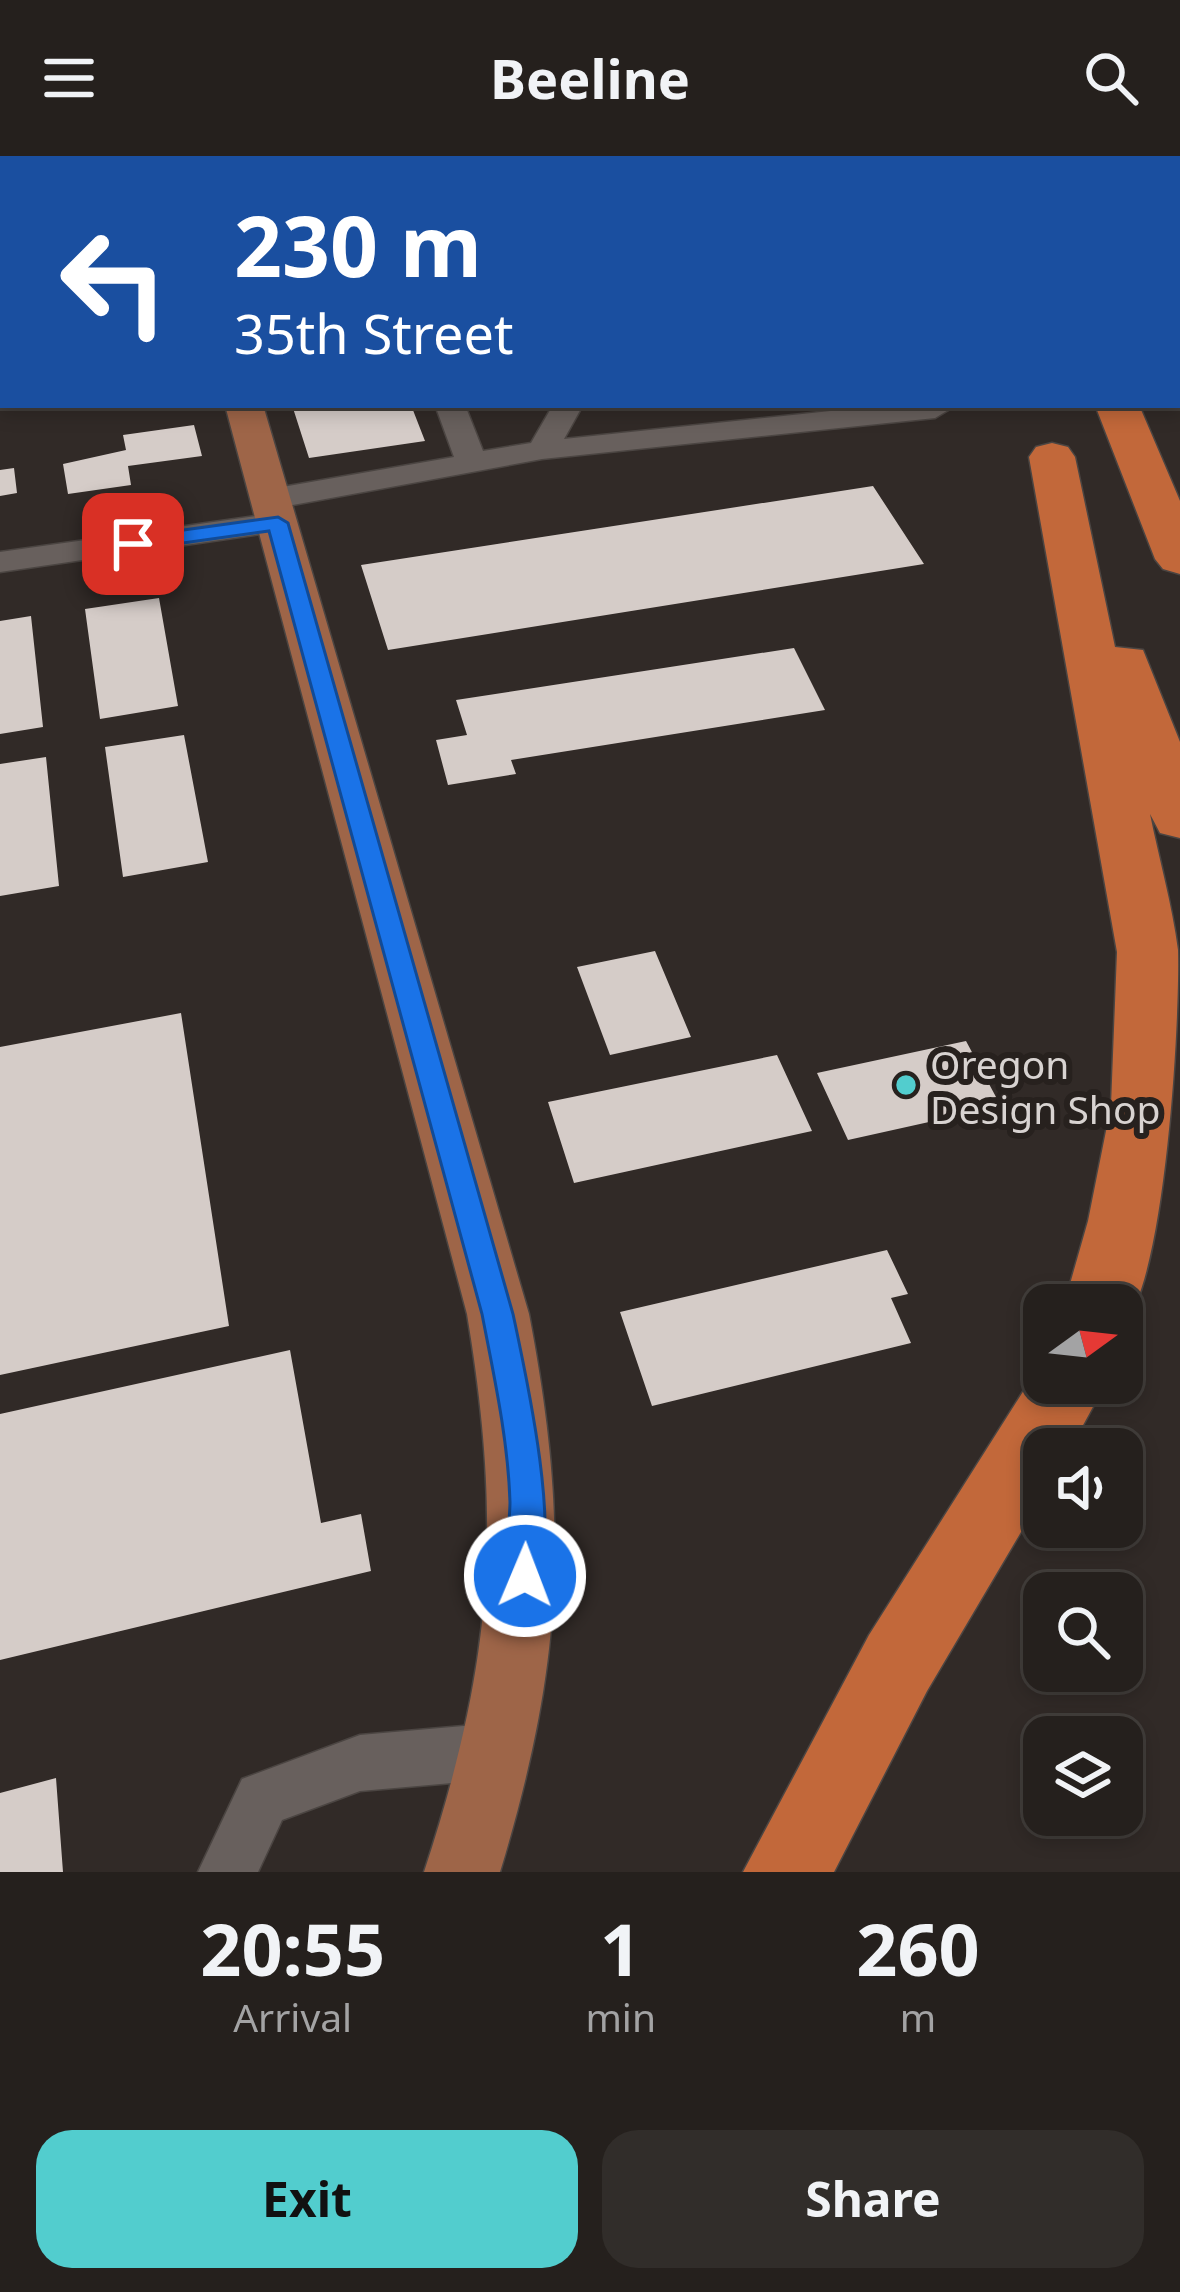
<!DOCTYPE html>
<style>
:root{--surface:#25201d;--page:#312d2a;--text:#f1f3f6;--muted:#a3a3a4;--line:#423e3b;--accent:#52cdce}
body{margin:0;font-family:"Noto Sans",sans-serif;background:var(--page);color:var(--text);height:100vh;display:flex;flex-direction:column;font-size:45px;white-space:nowrap}
*{box-sizing:border-box;margin:0}
p{font-size:39px;color:var(--muted)}
.icon{flex:none;width:66px;height:66px;fill:none;stroke:currentColor;stroke-width:2;stroke-linecap:round;stroke-linejoin:round}
.map{position:relative;height:1716px;overflow:hidden}
.details{display:flex;flex-direction:column;background:var(--surface);flex:1}
.details>*{flex:none}
.banner{position:absolute;left:0px;top:0px;width:1182px;height:252px;box-shadow:0 6px 18px #0003,0 0 0 3px var(--line);background:#1a4fa0;color:#fff;overflow:hidden}
.needle{width:78px;rotate:75deg}
.tools{position:absolute;left:1023px;top:1128px;display:grid;gap:24px}
.tools a{display:grid;place-items:center;width:120px;height:120px;border-radius:24px;background:var(--surface);box-shadow:0 6px 18px #0003,0 0 0 3px var(--line);font-size:60px}
.pin{position:absolute;display:grid;place-items:center;width:102px;height:102px;color:#fff;margin:-51px;border-radius:24px;box-shadow:0 6px 18px #0006}
.me{position:absolute;width:132px;margin:-66px;rotate:1deg;stroke-linejoin:round;filter:drop-shadow(0 0 9px #0008)}
.turn{display:flex;align-items:center;gap:42px;height:252px;padding:0 36px;font-size:54px}
.turn .icon{width:156px;height:156px;stroke-width:2.5}
.turn b{display:block;font-size:84px;line-height:102px}
.eta{display:flex;justify-content:space-evenly;align-items:center;height:204px;text-align:center}
.eta b{font-size:72px;font-weight:700;line-height:84px}
.action{display:flex;gap:24px;margin-top:auto;padding:24px 36px}
.action a{flex:1;height:138px;border-radius:36px;background:var(--accent);color:#111;font-size:48px;font-weight:700;line-height:138px;text-align:center}
.action a+a{background:var(--page);color:var(--text)}
header{display:flex;justify-content:space-between;align-items:center;height:156px;padding:0 36px;background:var(--surface);font-size:54px;font-weight:700}
.map>svg:first-child{display:block}
.building{fill:#d5ccc8}
.lines{fill:none;stroke-linecap:round;stroke-linejoin:round}
.minor-casing{stroke:#4b4542;stroke-width:3}
.major-casing{stroke:#4b4542;stroke-width:3}
.highway-casing{stroke:#4b4542;stroke-width:3}
.minor{fill:#68605d;fill-rule:evenodd}
.major{fill:#9e6548;fill-rule:evenodd}
.highway{fill:#c2683a;fill-rule:evenodd}
.route{fill:#1a73e8;stroke:#114b97;stroke-width:3}
.poi-dot{fill:#52cdce;stroke:#27211e;stroke-width:4.5}
.labels{text-anchor:middle;dominant-baseline:central;stroke-width:12;stroke-linejoin:round;paint-order:stroke}
.poi-label{font-size:39px;fill:#d8d3d1;stroke:#27211e;text-anchor:start}
</style>
<header><svg class="icon" aria-label="menu" viewBox="0 0 24 24"><path d="M4 6h16M4 12h16M4 18h16"/></svg>Beeline<svg class="icon" aria-label="search" viewBox="0 0 24 24"><circle cx="10" cy="10" r="6"/><path d="M15 15l6 6"/></svg></header>
<div class="map">
<svg width="1180" height="1716" viewBox="0 0 1180 1716">
<rect width="100%" height="100%" fill="#312a27"/>
<path class="building" d="M292,249H411L425,285L309,302Z
M194,269L202,300L128,310L131,329L68,338L63,308L126,294L123,279Z
M14,312L17,337L0,340V314Z
M873,330L924,408L388,494L361,409Z
M159,442L178,550L100,563L85,453Z
M31,460L43,571L0,578V465Z
M794,492L825,554L511,604L516,618L448,629L436,584L467,579L456,544Z
M184,579L208,706L123,721L105,591Z
M46,601L59,730L0,740V608Z
M655,795L691,881L610,899L577,811Z
M181,857L229,1170L0,1219V891Z
M966,885L996,941L960,949L965,958L848,984L817,917Z
M777,899L812,975L574,1027L548,946Z
M887,1094L908,1138L891,1142L911,1187L652,1250L620,1156Z
M290,1194L321,1367L361,1358L371,1415L0,1504V1258Z
M56,1622L63,1716H0V1637Z"/>
<g class="lines">
<g class="minor-casing">
<path id="minor" d="M0,0H15L3,3V7Z
M490,0H514L516,3H492Z
M597,0H621L623,3H599Z
M781,0H805L807,3H783Z
M0,162H3V178H0Z
M435,249H465L483,295L531,287L553,249H583L564,283L887,249H949L950,253L935,262L542,303L271,353L255,343L271,333L454,301Z
M277,357L293,367L288,374L0,416V396Z
M498,1567L518,1575L526,1595L518,1615L498,1623L360,1635L282,1664L258,1716H198L242,1623L360,1579Z"/>
</g>
<g class="major-casing">
<path id="major" d="M159,0H191L192,3H160Z
M225,249H263L529,1158C570,1372 563,1508 500,1716H424C492,1509 503,1373 467,1158Z"/>
</g>
<g class="highway-casing">
<path id="highway" d="M926,0H964L965,3H927Z
M995,0H1033L1034,3H996Z
M1095,249H1139L1180,345V418L1163,413L1155,403Z
M1052,287L1068,291L1075,301L1115,491L1143,494L1180,586V682L1160,677L1150,658C1159,703 1172,748 1178,794C1180,862 1166,1124 1122,1172V1149H1064L1088,1065L1111,950L1117,796L1029,301L1036,291Z
M1043,1204L1044,1227H1106L1070,1293H1044V1337L927,1535L834,1716H743L869,1479Z"/>
</g>
<use href="#minor" class="minor"/>
<use href="#major" class="major"/>
<use href="#highway" class="highway"/>
</g>
<path class="route" d="M278,361L288,367L513,1158C526,1219 561,1376 537,1431L525,1436L512,1431C501,1406 510,1373 510,1346C508,1283 494,1220 482,1158L269,375L133,394L123,388L133,381Z"/>
<circle class="poi-dot" cx="906" cy="929" r="12"/>
<g class="labels">
<g class="poi-label">
<text x="930" y="907">Oregon<tspan x="930" dy="45">Design Shop</tspan></text>
</g>
</g>
</svg>
<div class="tools">
<a><svg class="needle" viewBox="-14 -14 28 28"><path d="M0-13l5 13h-10z" fill="#e53935"/><path d="M0 13l5-13h-10z" fill="#a3a3a4"/></svg></a>
<a><svg class="icon" aria-label="sound" viewBox="0 0 24 24"><path d="M4 9h4l5-4v14l-5-4H4zM17 9q2 3 0 6"/></svg></a>
<a><svg class="icon" aria-label="search" viewBox="0 0 24 24"><circle cx="10" cy="10" r="6"/><path d="M15 15l6 6"/></svg></a>
<a><svg class="icon" aria-label="layers" viewBox="0 0 24 24"><path d="M12 4l9 5-9 5-9-5zM3 14l9 5 9-5"/></svg></a>
</div>
<div class="pin" style="left:133px;top:388px;background:#d93025"><svg class="icon" aria-label="arrive" viewBox="0 0 24 24"><path d="M6 21V4h12l-3 4 3 4H6"/></svg></div>
<svg class="me" style="left:525px;top:1420px" viewBox="-20 -20 40 40"><circle r="17" fill="#1a73e8" stroke="#fff" stroke-width="3"/><path d="M0-11L8 9 0 5-8 9z" fill="#fff"/></svg>
<div class="banner">
<div class="turn"><svg class="icon" aria-label="left" viewBox="0 0 24 24"><path d="M17 20v-9H6M10 6l-5 5 5 5"/></svg><div><b>230 m</b>35th Street</div></div>
</div>
</div>
<section class="details">
<div class="eta">
<div><b>20:55</b><p>Arrival</p></div>
<div><b>1</b><p>min</p></div>
<div><b>260</b><p>m</p></div>
</div>
<div class="action"><a>Exit</a><a>Share</a></div>
</section>
